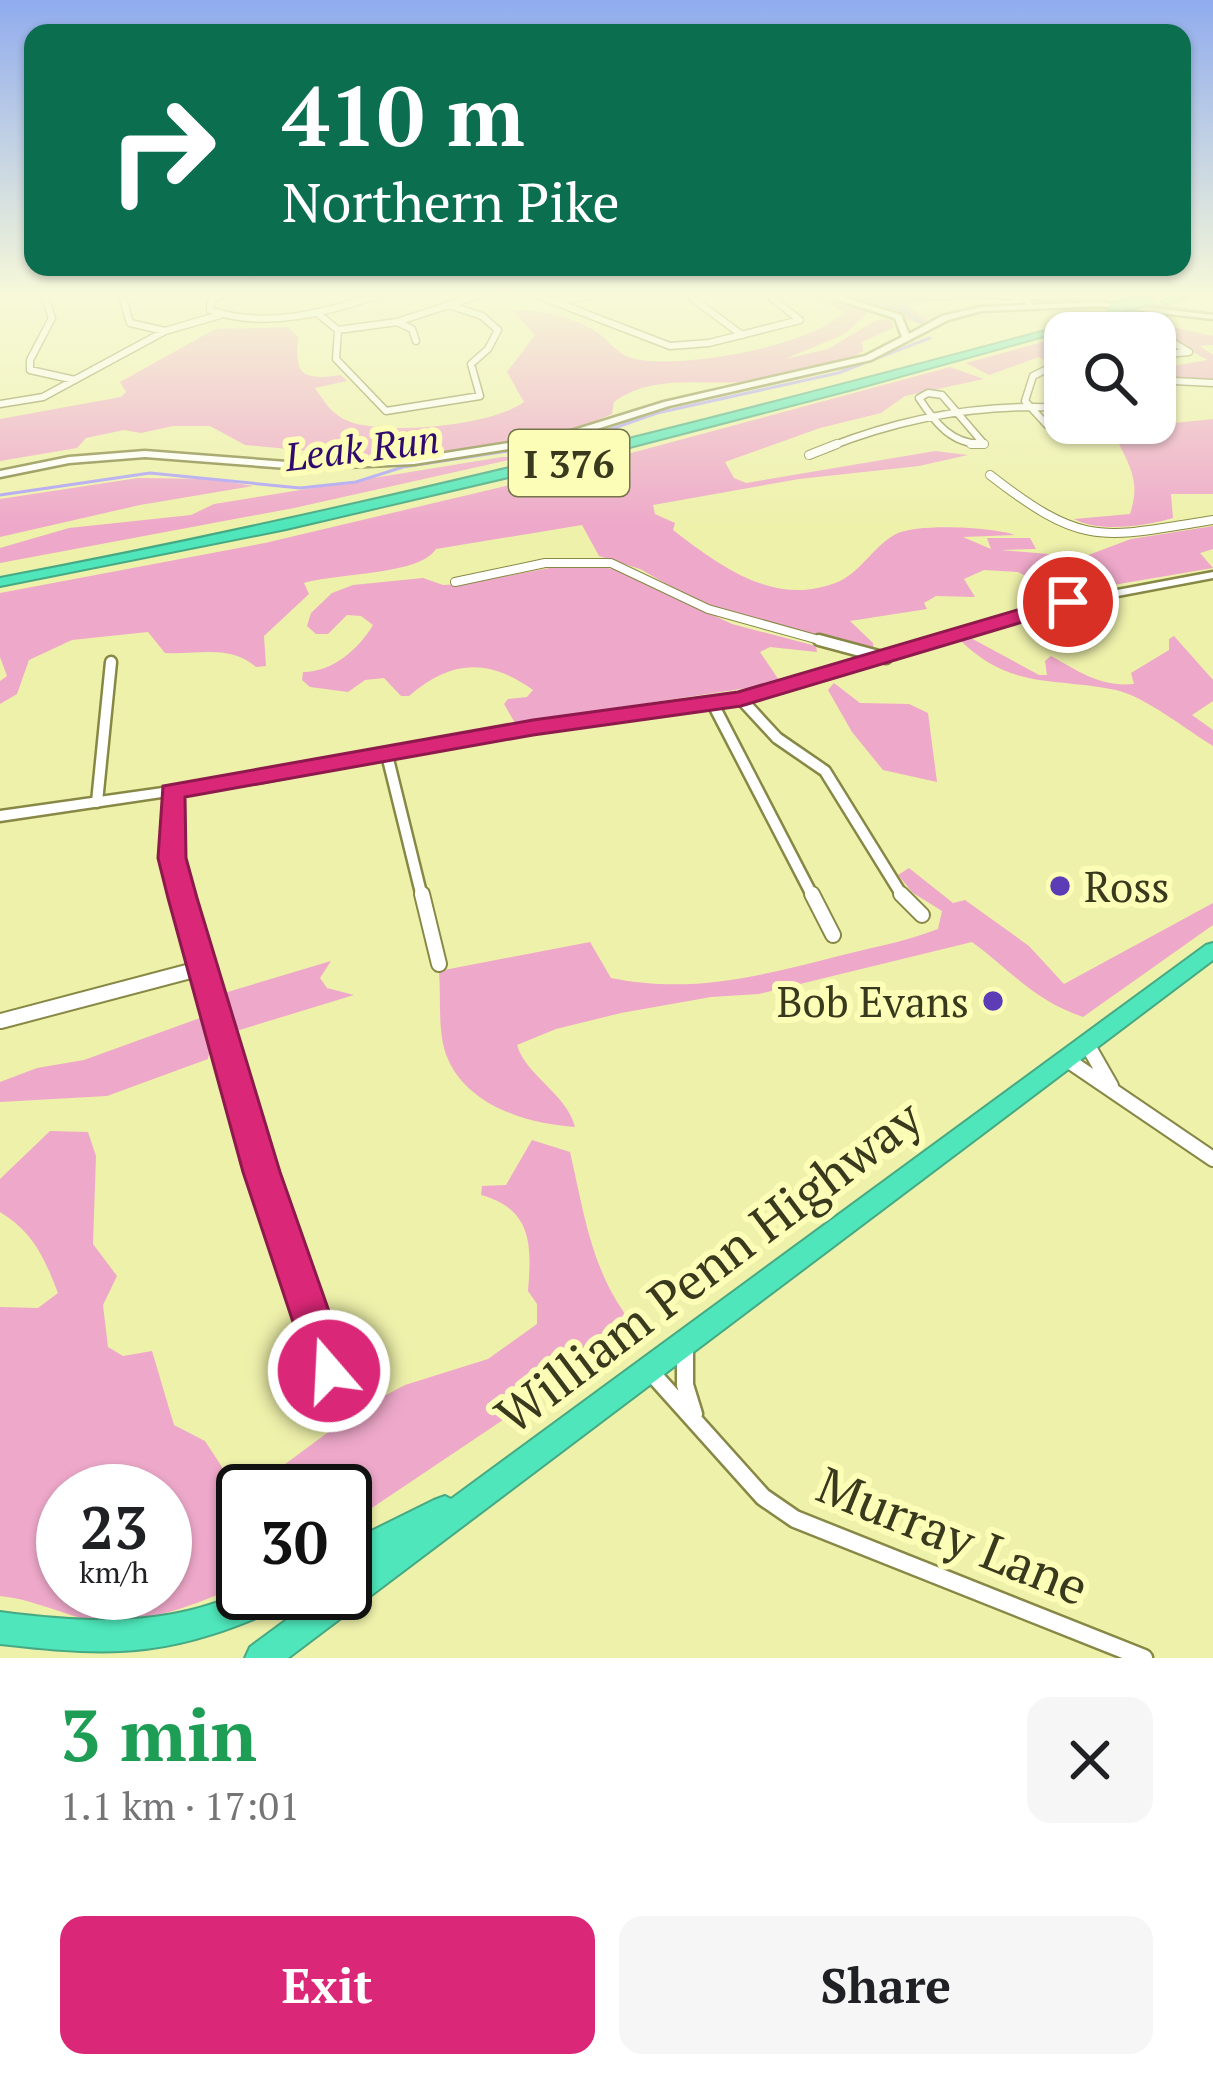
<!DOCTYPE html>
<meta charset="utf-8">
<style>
:root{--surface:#fff;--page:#f6f6f6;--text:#202124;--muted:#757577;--accent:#db2777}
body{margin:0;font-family:"PT Serif",serif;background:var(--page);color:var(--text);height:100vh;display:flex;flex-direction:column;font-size:45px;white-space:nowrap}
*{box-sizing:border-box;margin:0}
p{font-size:39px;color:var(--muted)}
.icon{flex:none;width:66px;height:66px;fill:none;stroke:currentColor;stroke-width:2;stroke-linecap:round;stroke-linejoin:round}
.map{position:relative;height:1658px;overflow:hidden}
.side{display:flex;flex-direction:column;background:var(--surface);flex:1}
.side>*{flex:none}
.top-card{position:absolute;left:24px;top:24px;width:1167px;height:252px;border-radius:24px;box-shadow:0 3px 9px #0004;background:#0b6e4f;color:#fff;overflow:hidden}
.fabs{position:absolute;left:1044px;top:312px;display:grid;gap:24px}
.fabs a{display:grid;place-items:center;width:132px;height:132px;border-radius:24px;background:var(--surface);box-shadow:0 3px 9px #0004;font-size:60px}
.speed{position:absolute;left:36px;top:1464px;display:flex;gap:24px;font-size:60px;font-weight:700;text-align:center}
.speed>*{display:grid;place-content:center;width:156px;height:156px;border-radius:50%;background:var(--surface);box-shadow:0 3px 9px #0004;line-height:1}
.speed small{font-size:30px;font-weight:400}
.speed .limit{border:6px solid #111;border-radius:18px;background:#fff;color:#111}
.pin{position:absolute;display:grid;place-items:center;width:102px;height:102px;color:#fff;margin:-51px;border:6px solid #fff;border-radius:50%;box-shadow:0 3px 12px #0007}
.me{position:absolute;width:132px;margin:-66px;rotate:341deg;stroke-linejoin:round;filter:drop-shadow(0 0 9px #0008)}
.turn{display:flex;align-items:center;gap:42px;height:252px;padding:0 60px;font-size:54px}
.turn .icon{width:156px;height:156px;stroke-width:2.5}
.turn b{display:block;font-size:84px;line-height:102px}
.round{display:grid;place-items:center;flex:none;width:126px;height:126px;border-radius:24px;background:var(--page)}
.summary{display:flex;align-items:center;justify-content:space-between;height:204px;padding:0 60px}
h1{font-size:72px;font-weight:800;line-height:90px;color:#1e9e55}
.primary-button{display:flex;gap:24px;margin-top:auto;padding:24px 60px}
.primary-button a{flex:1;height:138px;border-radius:24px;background:var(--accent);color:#fff;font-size:48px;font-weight:800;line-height:138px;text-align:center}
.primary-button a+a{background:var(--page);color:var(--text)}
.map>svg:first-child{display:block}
.green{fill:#eea8c9;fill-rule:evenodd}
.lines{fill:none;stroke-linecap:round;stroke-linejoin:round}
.stream{stroke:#ada1f7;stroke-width:3}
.street-far4-casing{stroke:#878845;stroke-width:9}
.street-far3-casing{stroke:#878845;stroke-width:10}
.street-far2-casing{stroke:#878845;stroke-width:15}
.street-far1-casing{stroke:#878845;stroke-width:18}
.street-casing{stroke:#878845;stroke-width:21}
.secondary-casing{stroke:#878845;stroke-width:5}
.highway-casing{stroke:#47a983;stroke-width:4}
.street-far4{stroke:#fff;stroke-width:6}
.street-far3{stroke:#fff;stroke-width:8}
.street-far2{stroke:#fff;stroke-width:10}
.street-far1{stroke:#fff;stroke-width:14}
.street{stroke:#fff;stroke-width:16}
.secondary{fill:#fff;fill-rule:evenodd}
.highway{fill:#4ee6ba;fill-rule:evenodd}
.highway-bridge-casing{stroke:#47a983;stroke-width:14;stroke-linecap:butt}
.highway-bridge{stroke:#4ee6ba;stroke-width:10}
.route{fill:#db2777;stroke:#8e194d;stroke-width:3}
.poi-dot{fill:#5d3db5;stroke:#fcfeb7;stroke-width:4.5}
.labels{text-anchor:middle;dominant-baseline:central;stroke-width:12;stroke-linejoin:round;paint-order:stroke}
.far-water-label{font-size:39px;font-style:italic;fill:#300a6f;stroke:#fcfeb7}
.shield{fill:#fcfeb7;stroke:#74744b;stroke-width:3}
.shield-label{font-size:39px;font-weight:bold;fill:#39391d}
.poi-label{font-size:42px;fill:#39391d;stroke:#fcfeb7;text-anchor:start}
.near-street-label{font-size:51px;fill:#39391d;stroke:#fcfeb7}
</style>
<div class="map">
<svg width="1213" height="1658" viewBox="0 0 1213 1658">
<rect width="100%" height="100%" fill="#eef1aa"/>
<path class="green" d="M807,295L869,311L845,334L785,359L828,349L876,320L891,319L894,327L862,342L863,351L853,357C820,365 786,376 752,381C707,387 655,372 614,402L612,414C535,448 442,456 359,461L351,455L245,445L210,426H173L141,433L124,430L86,438L77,448L0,461V419L121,397L126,392L120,382L215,329L288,327L298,337C296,370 296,382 341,375L347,381L315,388C325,402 331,414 348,421C385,436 492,426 524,402L507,372L535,335L513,311C537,307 573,318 594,330C607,338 616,353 631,358C678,371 813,346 845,311Z
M836,295H994L998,298L913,303L909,306L928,320L920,324Z
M1146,314L1138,319L1213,336V345L1200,346L1213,355V382L1155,377V369L1208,360L1174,342L1155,339V333H1075Z
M1065,336V354L1045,361L1039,357L989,375L966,363Z
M950,367L984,379L905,396L881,413L820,428L725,462L734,478L746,483L935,451L968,455L919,466L799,479L653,505L655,514L675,523L673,530C720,566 776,609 840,581C861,571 875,545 896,534C918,523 992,527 1015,535L963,537L991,549L987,538H1030L1036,549L1001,550L1083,557L1131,539L1213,526V549L1200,553L1213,568L1060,594L1018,572L984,570L964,579L975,597L936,596L924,603L927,609L850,621L873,643L874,650L700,603L640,569L599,556L582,525L436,549C420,575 337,573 304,583L309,594L264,636L266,666L256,667C229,644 199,655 165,653L148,632L72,640L29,660L17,694L0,704V681L7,676L0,657V593L265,543L527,481Z
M1213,419V494H1171L1173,518C1145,526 1100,533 1074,519L1130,514C1140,483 1132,470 1117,440L1094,437L1116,429Z
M502,457H522L294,508L0,563V548L69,528L191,515L214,504Z
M138,478L211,479L253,486L140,505L0,537V499Z
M571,564L615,569L732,624L816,646L817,652L770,647L760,652L781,683L515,723L504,704L508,699L527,697L533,690C487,657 450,661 409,696H401L384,678L365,680L348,692L310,687L302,680L303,672C332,672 358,650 373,625L361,616L347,615L328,634H316L307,626L311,613L332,593L353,585L423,578L443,585L463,584Z
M1174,636L1213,680V701L1192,715L1213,730V746C1187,730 1144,696 1116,690C1055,677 1011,690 961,641L969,637L1039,675H1047L1045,661L1051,656C1080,672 1100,687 1134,684L1131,673L1169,650V639Z
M834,683L860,703L909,704L928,713L937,782L883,770L852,732L828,690Z
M909,868L953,903L965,900L1029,946L1064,984L1213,903V925L1083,1017C1036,1002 1010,970 972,942L759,994L711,997L621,1013L556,1029L517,1045C526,1076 567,1094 575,1127C525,1124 459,1103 444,1048C438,1024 441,996 439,971L590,942L611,978C690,994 755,977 831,958C868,948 902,943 938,929L942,911L913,893L898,875Z
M331,961L320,978L327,988L354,995L233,1032L221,994Z
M200,1018L212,1037L208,1059L107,1096L0,1102V1082L37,1068L84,1060Z
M50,1131L88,1132L96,1156L93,1244L117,1276L103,1305L108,1347L123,1356L152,1351L174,1425L205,1441L237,1490L273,1473L361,1408L405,1385L488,1359L537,1324V1304L528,1291C532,1244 532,1209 481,1195L482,1186L506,1185L532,1140L570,1152C586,1221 591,1273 637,1330L345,1526V1491H243V1583C201,1604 127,1632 81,1618C52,1610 30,1599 0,1596V1307L38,1308L58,1293C44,1257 34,1233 0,1212V1179ZM63,1491H165V1593H63Z"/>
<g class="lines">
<path class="stream" d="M856,295L907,312L922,323
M1037,300L1116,302
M1150,304L1213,314
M902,308L907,302L955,296L1010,300
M0,495L150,473L300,488L356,482L403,467L580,440L657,413L838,373L930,338"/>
<g class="street-far4-casing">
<path id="street-far4" d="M44,295L52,318L30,360V370L75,380
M122,295L130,323L165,331
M221,295L211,300L210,310C266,330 325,312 380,295
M537,295L670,346L709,343L800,320L768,295
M688,295L742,335
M557,303L590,295
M1029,304L1026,297L1048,295
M317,313L338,330L336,359L386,411L480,396L471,364L488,349L498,330L482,316L449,305
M397,322L412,329L416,341
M338,330L397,322L479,295
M1155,345L1174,343L1189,352L1155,355
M1065,360L1033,376L1025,401L1047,425L1079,431L1071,423
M1065,376L1053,394L1055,409L1065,418
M1155,380L1213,383
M928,393L942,395L984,444C952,445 935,423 919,398Z
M0,404L43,397L165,331L220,315
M829,447C905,417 984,403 1065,408"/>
</g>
<g class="street-far3-casing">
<path id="street-far3" d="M971,444H984
M809,455L837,444
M990,475C1084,548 1100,538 1213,520
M455,582L545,563H611L708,609L830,643"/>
</g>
<g class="street-far2-casing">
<path id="street-far2" d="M819,640L886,658
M741,699L777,738L825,771L903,897
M713,704L813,897
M387,755L422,897
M172,791V858L182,897
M97,802L111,662"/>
</g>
<g class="street-far1-casing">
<path id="street-far1" d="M181,894L281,1228
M422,894L439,964
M812,894L833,935
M901,894L922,915
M1,1021L202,968
M1087,1044L1111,1086
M1066,1059L1213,1159"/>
</g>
<g class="street-casing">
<path id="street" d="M280,1225L343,1411
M685,1345V1385L694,1414
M650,1371L763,1497L795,1519L1144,1658"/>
</g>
<g class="secondary-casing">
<path id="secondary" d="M823,295H835L901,315L909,334L942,316L981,307L1098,302L1213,315V319L1098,306L981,311L948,320L871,360L669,406L559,441L414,464L300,469L145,457L69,463L0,477V471L69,457L145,451L300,463L414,458L558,435L664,402L865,356L902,337L895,318Z
M1213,572V578L1070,605L741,703L534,731L262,782L0,821V811L262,774L534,723L740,695L1064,600Z"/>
</g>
<g class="highway-casing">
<path id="highway" d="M1178,295H1192L1166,304L1162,301Z
M1127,309L1134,311L853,389L568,463L286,529L0,586V578C380,506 754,410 1127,309Z
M1213,943V960L288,1658H245L250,1647L323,1593H345V1577L349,1574L345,1575V1544L434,1500L445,1496L451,1499L1206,945Z
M243,1592L293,1593L288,1604C175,1656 122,1658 0,1644V1612C84,1623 164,1628 243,1592Z"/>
</g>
<use href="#street-far4" class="street-far4"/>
<use href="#street-far3" class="street-far3"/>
<use href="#street-far2" class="street-far2"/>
<use href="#street-far1" class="street-far1"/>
<use href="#street" class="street"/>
<use href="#secondary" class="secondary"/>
<use href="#highway" class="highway"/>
<g class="highway-bridge-casing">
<path id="highway-bridge" d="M1112,309L1149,299"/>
</g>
<use href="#highway-bridge" class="highway-bridge"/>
</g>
<linearGradient id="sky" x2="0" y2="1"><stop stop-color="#90acee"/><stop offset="0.56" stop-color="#f7f9d9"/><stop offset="1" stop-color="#f7f9d9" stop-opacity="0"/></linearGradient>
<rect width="1213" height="527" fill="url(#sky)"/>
<path class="route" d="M1068,595L1079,602L1076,606L741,706L533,735L185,797L186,858L197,898L280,1172L350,1371L344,1385L329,1391L314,1385L243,1172L168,898L158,858L163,786L533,720L738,692Z"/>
<g class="poi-dot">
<circle cx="1060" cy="886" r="12"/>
<circle cx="993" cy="1001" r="12"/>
</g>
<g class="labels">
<g class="far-water-label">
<text transform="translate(362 447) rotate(-7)">Leak Run</text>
</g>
<rect class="shield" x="509" y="430" width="120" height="66" rx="9"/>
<g class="shield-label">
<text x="569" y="463">I 376</text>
</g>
<g class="poi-label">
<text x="1084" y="886">Ross</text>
<text x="969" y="1001" text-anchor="end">Bob Evans</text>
</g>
<g class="near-street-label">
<text transform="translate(708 1266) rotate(-37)">William Penn Highway</text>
<text transform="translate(953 1535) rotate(22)">Murray Lane</text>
</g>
</g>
</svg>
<div class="fabs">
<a><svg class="icon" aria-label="search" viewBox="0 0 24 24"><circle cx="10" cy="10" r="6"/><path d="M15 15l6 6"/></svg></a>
</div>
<div class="speed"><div>23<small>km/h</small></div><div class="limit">30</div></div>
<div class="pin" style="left:1068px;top:602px;background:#d93025"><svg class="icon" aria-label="arrive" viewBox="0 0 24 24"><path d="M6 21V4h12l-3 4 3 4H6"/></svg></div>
<svg class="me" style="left:329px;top:1371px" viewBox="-20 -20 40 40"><circle r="17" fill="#db2777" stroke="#fff" stroke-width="3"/><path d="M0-11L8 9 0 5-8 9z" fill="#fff"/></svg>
<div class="top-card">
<div class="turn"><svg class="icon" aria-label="right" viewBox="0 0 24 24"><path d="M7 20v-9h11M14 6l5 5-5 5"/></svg><div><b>410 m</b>Northern Pike</div></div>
</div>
</div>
<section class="side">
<div class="summary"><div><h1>3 min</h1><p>1.1 km · 17:01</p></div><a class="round"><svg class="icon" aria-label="close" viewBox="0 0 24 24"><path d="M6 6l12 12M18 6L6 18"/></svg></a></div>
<div class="primary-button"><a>Exit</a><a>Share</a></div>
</section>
